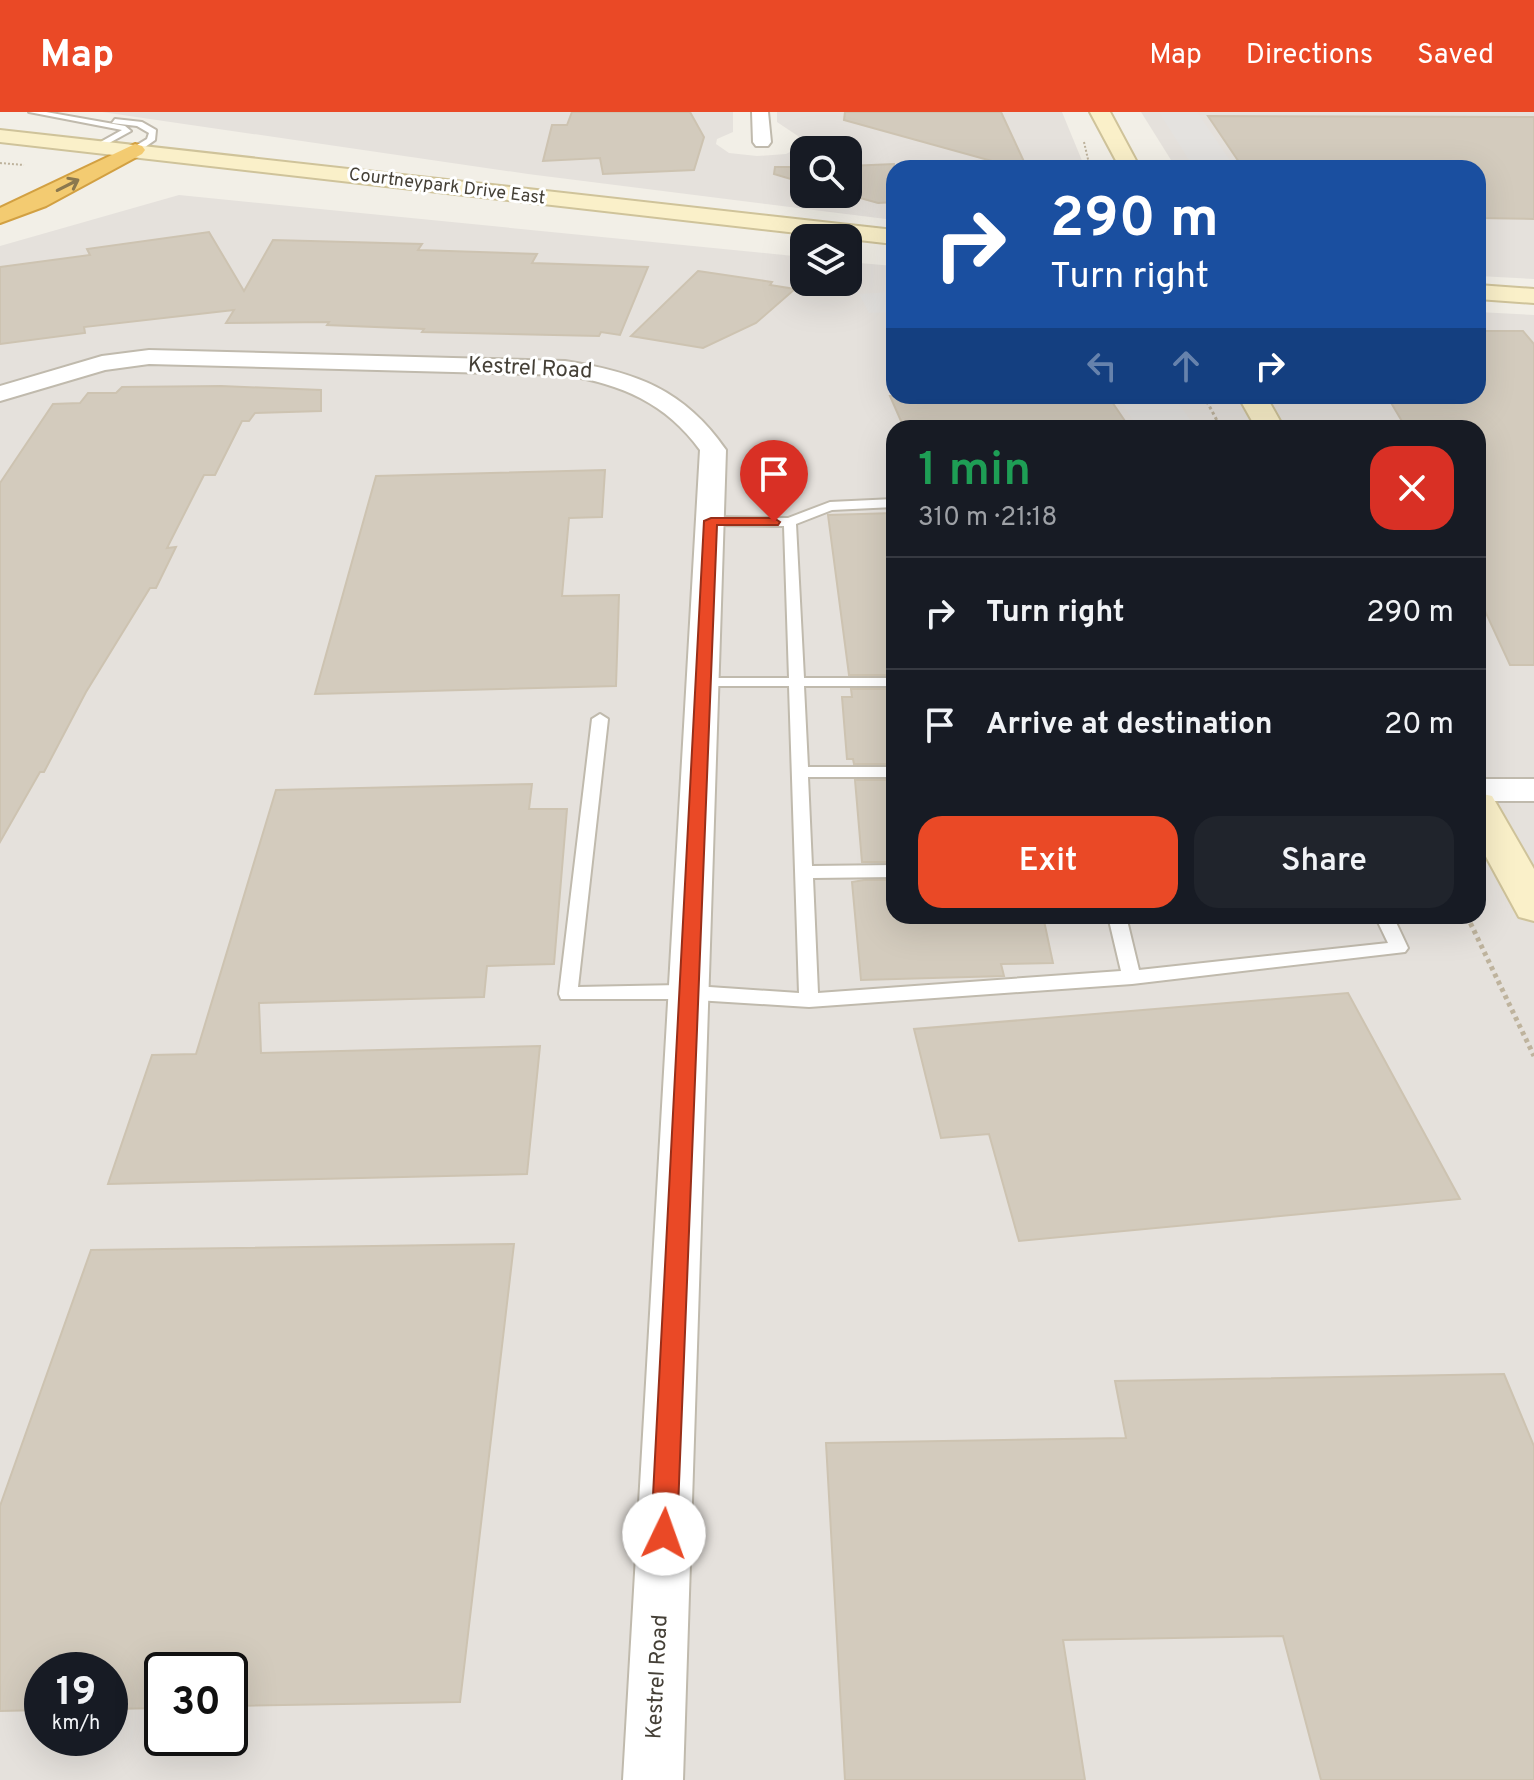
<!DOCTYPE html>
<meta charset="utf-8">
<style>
:root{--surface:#171b24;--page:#20242c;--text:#f1f3f6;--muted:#9ea1a6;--line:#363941;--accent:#ea4926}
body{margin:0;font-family:Overpass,sans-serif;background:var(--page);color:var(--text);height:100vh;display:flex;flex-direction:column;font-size:30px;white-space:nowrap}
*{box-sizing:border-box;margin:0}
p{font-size:26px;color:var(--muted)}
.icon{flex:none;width:44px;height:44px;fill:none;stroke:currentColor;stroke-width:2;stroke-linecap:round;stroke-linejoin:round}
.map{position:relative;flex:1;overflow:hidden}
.drawer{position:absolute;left:886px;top:308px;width:600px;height:504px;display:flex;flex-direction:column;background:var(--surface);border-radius:24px;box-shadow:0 8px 32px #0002}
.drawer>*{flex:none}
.banner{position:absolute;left:886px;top:48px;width:600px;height:244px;border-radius:24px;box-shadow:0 8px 32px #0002;background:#1a4fa0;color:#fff;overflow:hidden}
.buttons{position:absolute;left:790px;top:24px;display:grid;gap:16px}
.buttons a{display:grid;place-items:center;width:72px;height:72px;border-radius:16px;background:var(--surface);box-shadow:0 8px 32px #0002;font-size:40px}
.speed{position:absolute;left:24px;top:1540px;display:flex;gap:16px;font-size:40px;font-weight:700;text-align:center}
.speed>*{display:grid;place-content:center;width:104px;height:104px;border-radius:50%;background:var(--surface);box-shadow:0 8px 32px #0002;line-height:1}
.speed small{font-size:20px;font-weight:400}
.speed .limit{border:4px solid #111;border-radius:12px;background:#fff;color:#111}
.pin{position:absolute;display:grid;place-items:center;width:68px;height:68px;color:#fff;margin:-82px -34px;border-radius:50% 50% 50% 0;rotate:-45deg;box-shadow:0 0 8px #0007}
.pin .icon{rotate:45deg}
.me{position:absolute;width:88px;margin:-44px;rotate:3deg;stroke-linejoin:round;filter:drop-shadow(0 0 6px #0008)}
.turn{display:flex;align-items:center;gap:28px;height:168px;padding:0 32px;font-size:36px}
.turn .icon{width:104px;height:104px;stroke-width:2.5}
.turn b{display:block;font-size:56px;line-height:68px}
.lanes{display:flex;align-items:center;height:76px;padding:0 32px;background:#0003;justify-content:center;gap:40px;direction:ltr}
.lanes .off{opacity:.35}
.round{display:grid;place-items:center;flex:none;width:84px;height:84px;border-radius:24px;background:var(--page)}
.head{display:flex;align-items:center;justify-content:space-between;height:136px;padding:0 32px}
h1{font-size:48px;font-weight:600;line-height:60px;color:#1e9e55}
.cta{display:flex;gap:16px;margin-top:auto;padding:16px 32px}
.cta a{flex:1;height:92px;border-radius:24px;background:var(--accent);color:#fff;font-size:32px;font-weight:600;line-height:92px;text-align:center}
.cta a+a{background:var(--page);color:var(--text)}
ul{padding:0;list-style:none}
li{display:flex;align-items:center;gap:24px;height:112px;padding:0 32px;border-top:2px solid var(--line)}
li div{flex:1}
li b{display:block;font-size:30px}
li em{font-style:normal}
header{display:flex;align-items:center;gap:48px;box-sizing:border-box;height:112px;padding:0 40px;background:var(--accent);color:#fff}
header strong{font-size:38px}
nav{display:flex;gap:44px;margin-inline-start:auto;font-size:28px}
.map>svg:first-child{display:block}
.industrial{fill:#e5e1dc;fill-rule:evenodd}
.parking{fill:#e4e2df}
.building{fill:#d3cbbd;stroke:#cdc3b1;stroke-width:2}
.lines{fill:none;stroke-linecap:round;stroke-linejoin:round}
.lane-casing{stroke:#c0baad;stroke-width:4}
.street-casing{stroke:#c0baad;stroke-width:4}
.secondary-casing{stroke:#cfc39a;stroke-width:4}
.highway-casing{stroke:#d2a042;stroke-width:4}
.path-far2{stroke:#beb39d;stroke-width:2;stroke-dasharray:2 2;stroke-linecap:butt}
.path-far1{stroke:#beb39d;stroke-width:3;stroke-dasharray:3 3;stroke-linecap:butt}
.path{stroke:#beb39d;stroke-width:5;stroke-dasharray:4 4;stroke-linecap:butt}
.lane{fill:#fff;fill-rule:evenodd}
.street{fill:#fff;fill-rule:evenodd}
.secondary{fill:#faf0c9;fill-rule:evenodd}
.highway{fill:#f3cb71;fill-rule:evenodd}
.oneway{stroke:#8b784e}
.route{fill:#ea4926;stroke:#982f19;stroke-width:2}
.labels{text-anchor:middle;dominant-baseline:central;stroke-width:6;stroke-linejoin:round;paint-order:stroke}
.far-street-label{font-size:18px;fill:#454037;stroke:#fff}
.street-label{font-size:22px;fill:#454037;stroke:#fff}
</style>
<header>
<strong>Map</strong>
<nav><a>Map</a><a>Directions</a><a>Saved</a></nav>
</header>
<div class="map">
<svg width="1534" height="1668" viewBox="0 0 1534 1668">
<rect width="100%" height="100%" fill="#f2efe7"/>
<path class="industrial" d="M102,0H733V20L717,27L716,32L729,41L757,44L786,42L802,34L798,24L777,10V0H1062L1085,56H894V108L528,62ZM804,38H848V82H804Z
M1141,0H1534V167L1478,164V56H1176Z
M179,83L804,145V170H848V150L894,154V284H1478V200L1534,203V1668H0V134ZM894,316H1478V804H894ZM42,1558H110V1626H42ZM162,1558H230V1626H162Z"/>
<path class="parking" d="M1159,0H1197L1235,56H1194Z
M894,180V200L869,201L859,182Z
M1117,284H1173L1196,316H1138Z"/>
<path class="building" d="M572,0H690L704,25L694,58L603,62L600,46L543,49L552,13H567Z
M845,0H1001L1027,56H1017L844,8Z
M1208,4L1534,5V107L1478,106V56H1243Z
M894,52V90L878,91L846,82L848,54Z
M775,55H804V71L774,62Z
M209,120L244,179L273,128L422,132L418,138L537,142L532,151L648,155L620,223L601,220L599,224L422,220L424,217L327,213L329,210L226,211L234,198L84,215L85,221L0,232V155L90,143L87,137Z
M698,159L772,170L770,173L795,177L756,211L703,236L631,224Z
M1478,219H1523L1534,232V553H1510L1478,484V316H1406L1387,284H1478Z
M221,274L321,278V299L255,301L249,309H242L215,363H204L167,436L176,435L156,476H150L86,580L44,660H40L0,730V371L53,292L80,291L88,281H116L122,275Z
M890,284H1108L1125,309L1010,316H904Z
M605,358L602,405L569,406L562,484L619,483L616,574L315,582L376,364Z
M894,401V563H849L828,403Z
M851,577H894V652H854L853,647H847L842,585H852Z
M855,668H894V750H862Z
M532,672L529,697H567L554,852L487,854L484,885L259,891L261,941L540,934L527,1062L108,1072L152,943L196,942L276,678Z
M864,768H894V804H1043L1053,851L1001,852L1004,864L861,868L852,770Z
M1348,881L1460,1087L1019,1129L989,1022L941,1026L914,917Z
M514,1132L460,1590L230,1594V1558H162V1596L110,1597V1558H42V1598L0,1599V1394L91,1138Z
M1504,1262L1534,1334V1668H1321L1283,1524L1063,1528L1085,1668H845L826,1331L1126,1326L1115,1269Z"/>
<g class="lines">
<g class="lane-casing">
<path id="lane" d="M29,0H46L125,14L131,19L100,36L97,32L122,18Z
M115,7L142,10L156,18L155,28L138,40H132V36L147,27L149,21L137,14L112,11Z
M894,387V395L832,398L796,412L804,566H894V574H804L808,655H894V665H808L812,754L894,753V765L813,766L818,881L1121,859L1108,804H1126L1139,858L1388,831L1375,804H1393L1408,836L1405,840L1132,872L809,895L680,887H561L559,882L592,607L600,602L608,607L578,875L680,873L799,881L789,574H703L696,570L703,566H789L784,414L711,413L705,409L711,405L788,406L830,390Z"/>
</g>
<g class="street-casing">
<path id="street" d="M752,0H768L771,30L768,34H756L753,30Z
M149,238L565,249C635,260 684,277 726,338L683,1668H623L700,338C666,291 621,272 565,263L149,252L105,258L0,289V274L102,244Z
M1478,667H1534V689H1478Z"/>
</g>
<g class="secondary-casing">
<path id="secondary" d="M1090,0H1110L1140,56H1120Z
M0,18L894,118V132L0,30Z
M1478,173L1534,177V191L1478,187Z
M1238,284H1266L1284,316H1256Z
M1478,681L1492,684L1534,757V809L1519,805L1478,730Z"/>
</g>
<g class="highway-casing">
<path id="highway" d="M135,32L142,34L145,38L142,42L46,94L0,111V96Z"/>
</g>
<path class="path-far2" d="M1084,30L1090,56
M0,51L24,53"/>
<path class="path-far1" d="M1204,284L1221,316"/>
<path class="path" d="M1467,804L1534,944"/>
<use href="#lane" class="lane"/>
<use href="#street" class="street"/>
<use href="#secondary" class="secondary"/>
<use href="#highway" class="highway"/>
</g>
<defs><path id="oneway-shaft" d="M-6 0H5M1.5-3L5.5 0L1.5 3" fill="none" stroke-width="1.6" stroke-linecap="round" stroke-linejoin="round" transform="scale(2)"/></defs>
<use class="oneway" href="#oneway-shaft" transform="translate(68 73) rotate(-27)"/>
<path class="route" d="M774,406L780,410L778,413H717L677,1422L673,1431L664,1434L655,1431L651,1422L704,409L711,406Z"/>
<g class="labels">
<g class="far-street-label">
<text transform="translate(447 75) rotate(7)">Courtneypark Drive East</text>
</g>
<g class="street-label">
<text transform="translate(530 257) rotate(3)">Kestrel Road</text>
<text transform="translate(658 1565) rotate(-87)">Kestrel Road</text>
</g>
</g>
</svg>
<div class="buttons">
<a><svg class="icon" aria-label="search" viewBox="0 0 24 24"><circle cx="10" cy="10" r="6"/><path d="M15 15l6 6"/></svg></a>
<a><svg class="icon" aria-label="layers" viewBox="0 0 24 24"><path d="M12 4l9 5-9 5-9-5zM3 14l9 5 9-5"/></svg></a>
</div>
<div class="speed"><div>19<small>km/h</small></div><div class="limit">30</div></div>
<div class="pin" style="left:774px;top:410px;background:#d93025"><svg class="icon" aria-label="arrive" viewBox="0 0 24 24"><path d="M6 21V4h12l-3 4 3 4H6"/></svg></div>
<svg class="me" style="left:664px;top:1422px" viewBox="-20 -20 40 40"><circle r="19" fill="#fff"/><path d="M0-13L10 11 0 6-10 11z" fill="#ea4926"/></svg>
<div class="banner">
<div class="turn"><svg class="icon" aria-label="right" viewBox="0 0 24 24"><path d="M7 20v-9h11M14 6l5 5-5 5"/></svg><div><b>290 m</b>Turn right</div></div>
<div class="lanes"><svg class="icon off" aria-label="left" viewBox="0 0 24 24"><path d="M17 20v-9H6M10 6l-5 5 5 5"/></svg><svg class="icon off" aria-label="ahead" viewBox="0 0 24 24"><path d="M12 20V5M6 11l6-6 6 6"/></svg><svg class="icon" aria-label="right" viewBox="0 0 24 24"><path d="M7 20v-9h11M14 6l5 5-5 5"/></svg></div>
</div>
<section class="drawer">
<div class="head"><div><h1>1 min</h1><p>310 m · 21:18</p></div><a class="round" style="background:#d93025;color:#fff"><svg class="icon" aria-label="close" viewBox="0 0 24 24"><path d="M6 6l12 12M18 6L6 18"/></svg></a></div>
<ul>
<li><svg class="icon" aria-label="right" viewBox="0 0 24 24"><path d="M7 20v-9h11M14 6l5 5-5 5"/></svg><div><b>Turn right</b></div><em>290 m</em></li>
<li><svg class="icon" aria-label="arrive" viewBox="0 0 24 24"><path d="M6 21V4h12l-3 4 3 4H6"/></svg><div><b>Arrive at destination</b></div><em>20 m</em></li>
</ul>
<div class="cta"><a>Exit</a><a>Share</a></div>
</section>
</div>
